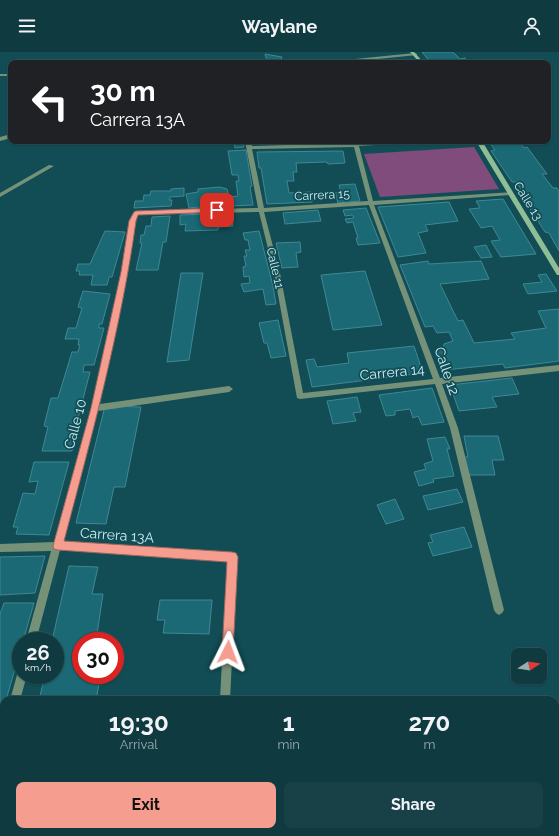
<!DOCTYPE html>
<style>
:root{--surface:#0e3a40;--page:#174147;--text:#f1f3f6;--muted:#9badb1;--line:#2e5459;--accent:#f59d8f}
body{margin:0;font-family:Raleway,sans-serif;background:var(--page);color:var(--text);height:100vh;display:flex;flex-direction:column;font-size:15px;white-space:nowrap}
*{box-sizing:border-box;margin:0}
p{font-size:13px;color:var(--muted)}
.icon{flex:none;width:22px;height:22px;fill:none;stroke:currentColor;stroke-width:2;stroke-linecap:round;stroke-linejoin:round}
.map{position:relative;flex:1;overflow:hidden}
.side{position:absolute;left:0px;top:644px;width:559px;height:140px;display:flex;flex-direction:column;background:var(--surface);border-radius:12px 12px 0 0;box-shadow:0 1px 3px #0004,0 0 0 1px var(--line)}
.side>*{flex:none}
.banner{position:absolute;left:8px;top:8px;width:543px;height:84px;border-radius:8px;box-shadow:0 1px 3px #0004,0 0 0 1px var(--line);background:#202124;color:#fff;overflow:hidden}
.needle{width:26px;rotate:78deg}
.buttons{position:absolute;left:511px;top:596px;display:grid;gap:8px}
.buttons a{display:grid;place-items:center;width:36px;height:36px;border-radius:8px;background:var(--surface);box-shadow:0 1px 3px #0004,0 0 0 1px var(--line);font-size:20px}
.speed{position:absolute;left:12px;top:580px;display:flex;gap:8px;font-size:20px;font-weight:700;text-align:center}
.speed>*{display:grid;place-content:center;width:52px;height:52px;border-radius:50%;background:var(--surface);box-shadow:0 1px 3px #0004,0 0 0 1px var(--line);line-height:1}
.speed small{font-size:10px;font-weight:400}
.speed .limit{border:6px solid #d22;background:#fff;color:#111}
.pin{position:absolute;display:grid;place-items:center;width:34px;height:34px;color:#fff;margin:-17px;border-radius:8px;box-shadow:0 2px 6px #0006}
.me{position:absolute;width:44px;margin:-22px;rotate:3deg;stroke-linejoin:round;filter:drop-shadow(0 0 3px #0008)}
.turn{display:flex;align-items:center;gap:14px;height:84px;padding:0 16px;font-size:18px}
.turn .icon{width:52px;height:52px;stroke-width:2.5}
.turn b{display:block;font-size:28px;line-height:34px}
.eta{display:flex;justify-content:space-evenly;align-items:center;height:68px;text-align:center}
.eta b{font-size:24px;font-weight:700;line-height:28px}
.primary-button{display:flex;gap:8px;margin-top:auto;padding:8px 16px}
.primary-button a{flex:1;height:46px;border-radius:8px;background:var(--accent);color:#111;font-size:16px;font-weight:700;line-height:46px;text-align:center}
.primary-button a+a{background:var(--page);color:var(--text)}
header{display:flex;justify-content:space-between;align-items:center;height:52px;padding:0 16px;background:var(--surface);font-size:18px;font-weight:700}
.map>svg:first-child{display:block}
.green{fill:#7f4c7c}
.building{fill:#1a6974;stroke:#3f8894}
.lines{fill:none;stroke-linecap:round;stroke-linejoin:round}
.street{fill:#759279;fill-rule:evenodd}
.secondary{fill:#8fbe96;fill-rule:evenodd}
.route{fill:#f59d8f;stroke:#9f665d}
.labels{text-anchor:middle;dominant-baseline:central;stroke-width:3.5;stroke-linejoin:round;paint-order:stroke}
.far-street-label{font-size:12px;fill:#cbeef4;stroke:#124d55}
.street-label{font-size:14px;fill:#cbeef4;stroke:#124d55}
</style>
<header><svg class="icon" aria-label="menu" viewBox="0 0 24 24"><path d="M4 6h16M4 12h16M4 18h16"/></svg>Waylane<svg class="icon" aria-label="person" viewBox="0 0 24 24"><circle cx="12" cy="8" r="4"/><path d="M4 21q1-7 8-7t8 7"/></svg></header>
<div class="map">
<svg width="559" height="784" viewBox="0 0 559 784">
<rect width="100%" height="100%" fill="#124d55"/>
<path class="green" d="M474,95L499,137L380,145L364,102Z"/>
<path class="building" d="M422,0H453L460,7L465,6L469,11H431Z
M265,2L282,5L280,10L267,9Z
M238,89H242L244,95L235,96L234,91L238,90Z
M488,89H519L524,96L527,95L547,122H542L553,136H557L559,139V199L549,181L545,180L521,143H524L517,130H512L491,99L495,98Z
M246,98L252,134L250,135L253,153L231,154V152L189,156L186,142L198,140V137L220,135L227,137L229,145L238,144L236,129H239L238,123H232L228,99Z
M343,99L345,111L328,112L327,110L296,111L297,120H293L294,129H287L289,141L311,140L312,150L267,152L261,116H259L257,100Z
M355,132L360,149L338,151L335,141L341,140L339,133Z
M184,136V144L170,145L169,148H172L171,154L134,156L135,149H143L144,143H150L151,139H171V137Z
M503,147L536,202L501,205L491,189L500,188L492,174L481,176L469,157L480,156L476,149Z
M449,150L458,169L425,173L428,179L418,181L426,201L398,205L378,155Z
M366,156L380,191L358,193L356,186H358L353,170L347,171L345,167L354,166L352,163L345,164L343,158Z
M318,158L321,169L285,172L283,161Z
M232,161L233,174L218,175V178L185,179L186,172L180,173V163Z
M170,164L166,190H163L158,218H136L142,191H140L141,183H144L146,174H151L152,165Z
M105,179L125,180L112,225H109L107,233H91L93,223H79L80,219H76L78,212H90Z
M259,179L273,234L276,252L266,253L263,237L244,240L241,232L250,231L249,224L244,225L243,215L246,214L244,204H247L245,198H250L248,188H245L243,181Z
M300,190L301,200L296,201L298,215L282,216L276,191Z
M486,193L492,205L481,206L474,195Z
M428,209L429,212L481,209L489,227L440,232L458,269L463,268L474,291L515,287L511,281L546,276L538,259L559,257V309L505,316L503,312L445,318L437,298H443L444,292L453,289L449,280L437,281L433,274L425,275L400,213Z
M365,219L382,273L333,278L321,223Z
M181,221H203L189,308L167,310Z
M546,222L557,239L528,242L523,232L542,230L538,223Z
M83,239L110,242L102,272H99V276H104L94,313H84L83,320H90L76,374H79L72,399H42L48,375L44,374L51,346H58L72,300H78L80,293H78L79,287H65L68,276H76L82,256L78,255Z
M278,268L286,304L271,306L267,291H264L259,271Z
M414,294L423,321L312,335L306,308L314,307L317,315L349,311L347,301Z
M512,326L519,342L492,345L497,355L459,359L450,333Z
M432,336L444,370L422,373L418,364L413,366L410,357L395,359V363L386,364L379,343Z
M357,345L361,360L353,361L356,369L333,372L327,349Z
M105,354L141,355L125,435H114L106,472L76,471Z
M464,384H498L504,408H492L495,423H468L464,405H468Z
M445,385L450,397H447L454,424L433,427L434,430L419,434L414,420L426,417L424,412L433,409L427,387Z
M34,410H69L49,483L16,482L18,475H13L23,441L35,442L38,429L29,430Z
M457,437L463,450L428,458L423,444Z
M395,447L404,467L386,472L377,453Z
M464,475L472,495L433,504L428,491L433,490L430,483Z
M45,504L35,541L0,543V505Z
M69,514L98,515L92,542H103L96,589H81V623H96L95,626L100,627L96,648H39L45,623H55V589H52Z
M160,548H212L209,582L163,581L165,568H157Z
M4,551H34L23,589H21V596L6,648H4L0,667V562Z
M240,780H247L260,784H239Z"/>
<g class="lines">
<path class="street" d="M415,1L417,2V3L338,11H323L325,10Z
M0,22H8L10,23L8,24H0Z
M11,82V86L0,89V85Z
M245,89H251L252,94L413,89L410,91L359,94L373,149L512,140V142L510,143L374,153L440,326L559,313V319L442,332L458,376L504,558L502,561L499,563L496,561L494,558L450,376L435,332L300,347L297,346L274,221L259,160L138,163L135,169L128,220L100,352L229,334L233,337L229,340L98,359L63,490L232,501L235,502L237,505L230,648H220L227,509L60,498L36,589H26L51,499L0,500V492L54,490L91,356L122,220L129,169L134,160L136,159L258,156ZM354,95L368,149L264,156L252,97ZM369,153L433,327L303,341L280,221L264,160Z
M49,113L54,114L0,145V141Z
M21,618V623H27L20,648H10L17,623L18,619Z
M4,683V706L0,707V685Z
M205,780H217V784H205Z"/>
<path class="secondary" d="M410,0H414L424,11H420Z
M476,89H482L559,216V223H557Z"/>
</g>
<path class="route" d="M217,156L221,158L220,160L138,163L136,169C121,277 92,383 64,489L232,500L236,501L238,505L233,600L232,604L228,606L223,604L222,600L227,510L58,498L54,497L53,494L91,356L121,220L129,169L134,160L136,159Z"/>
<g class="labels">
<g class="far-street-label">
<text transform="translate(322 143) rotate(-3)">Carrera 15</text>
<text transform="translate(528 149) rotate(58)">Calle 13</text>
<text transform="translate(275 216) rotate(77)">Calle 11</text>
</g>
<g class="street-label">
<text transform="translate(447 319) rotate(71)">Calle 12</text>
<text transform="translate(392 320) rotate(-6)">Carrera 14</text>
<text transform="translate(75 372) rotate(-75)">Calle 10</text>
<text transform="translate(117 483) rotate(4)">Carrera 13A</text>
</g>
</g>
</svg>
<div class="buttons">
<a><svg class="needle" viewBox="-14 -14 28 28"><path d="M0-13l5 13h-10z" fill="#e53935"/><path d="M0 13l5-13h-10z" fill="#9badb1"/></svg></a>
</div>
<div class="speed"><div>26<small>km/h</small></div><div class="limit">30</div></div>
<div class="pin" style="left:217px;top:158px;background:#d93025"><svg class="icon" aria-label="arrive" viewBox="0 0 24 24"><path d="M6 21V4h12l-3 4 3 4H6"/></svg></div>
<svg class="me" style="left:228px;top:600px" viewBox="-20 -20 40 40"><path d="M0-17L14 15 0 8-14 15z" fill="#f59d8f" stroke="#fff" stroke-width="4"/></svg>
<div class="banner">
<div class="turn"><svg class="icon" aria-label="left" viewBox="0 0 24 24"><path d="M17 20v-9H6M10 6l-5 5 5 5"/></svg><div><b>30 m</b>Carrera 13A</div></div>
</div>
<section class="side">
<div class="eta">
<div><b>19:30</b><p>Arrival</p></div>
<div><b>1</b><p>min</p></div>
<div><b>270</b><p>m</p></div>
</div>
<div class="primary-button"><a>Exit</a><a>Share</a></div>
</section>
</div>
